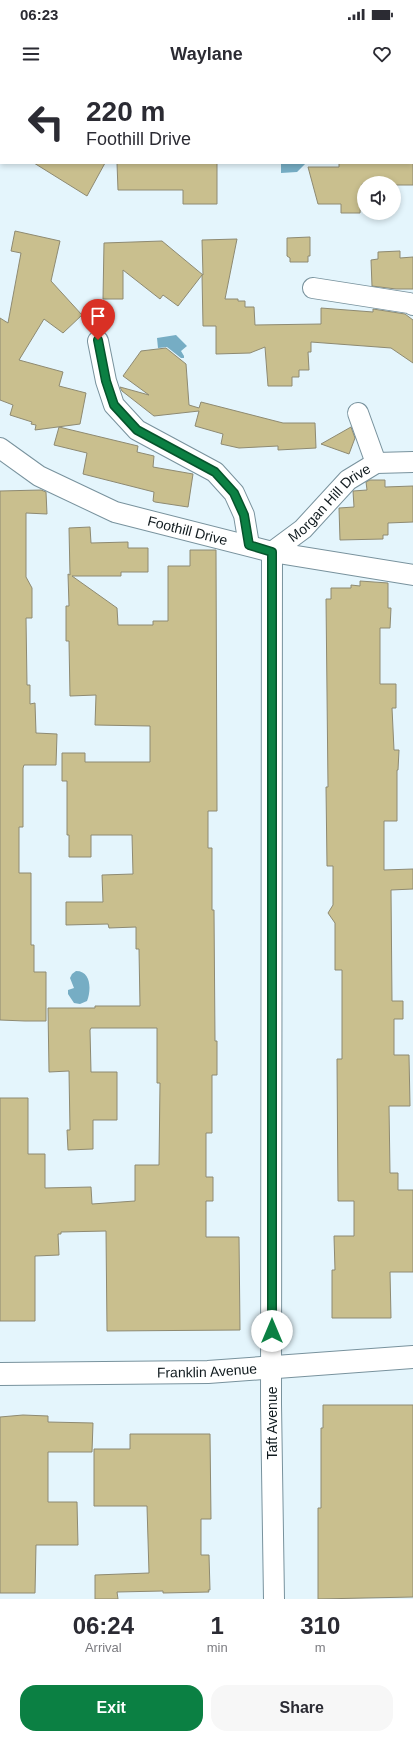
<!DOCTYPE html>
<style>
:root{--surface:#fff;--page:#f7f7f7;--text:#2b2b33;--muted:#7c7c81;--accent:#0b8043}
body{margin:0;font-family:Arial,sans-serif;background:var(--page);color:var(--text);height:100vh;display:flex;flex-direction:column;font-size:15px;white-space:nowrap}
*{box-sizing:border-box;margin:0}
p{font-size:13px;color:var(--muted)}
.icon{flex:none;width:22px;height:22px;fill:none;stroke:currentColor;stroke-width:2;stroke-linecap:round;stroke-linejoin:round}
.map{position:relative;height:1519px;overflow:hidden}
.drawer{display:flex;flex-direction:column;background:var(--surface);flex:1}
.drawer>*{flex:none}
.top-card{position:absolute;left:0px;top:0px;width:413px;height:84px;box-shadow:0 2px 6px #0003;background:#fff;color:var(--text);overflow:hidden}
.fabs{position:absolute;left:357px;top:96px;display:grid;gap:8px}
.fabs a{display:grid;place-items:center;width:44px;height:44px;border-radius:50%;background:var(--surface);box-shadow:0 2px 6px #0003;font-size:20px}
.pin{position:absolute;display:grid;place-items:center;width:34px;height:34px;color:#fff;margin:-41px -17px;border-radius:50% 50% 50% 0;rotate:-45deg;box-shadow:0 0 4px #0007}
.pin .icon{rotate:45deg}
.me{position:absolute;width:44px;margin:-22px;rotate:0deg;stroke-linejoin:round;filter:drop-shadow(0 0 3px #0008)}
.turn{display:flex;align-items:center;gap:14px;height:84px;padding:0 20px;font-size:18px}
.turn .icon{width:52px;height:52px;stroke-width:2.5}
.turn b{display:block;font-size:28px;line-height:34px}
.eta{display:flex;justify-content:space-evenly;align-items:center;height:68px;text-align:center}
.eta b{font-size:24px;font-weight:700;line-height:28px}
.button{display:flex;gap:8px;margin-top:auto;padding:8px 20px}
.button a{flex:1;height:46px;border-radius:16px;background:var(--accent);color:#fff;font-size:16px;font-weight:700;line-height:46px;text-align:center}
.button a+a{background:var(--page);color:var(--text)}
.status{display:flex;justify-content:space-between;align-items:center;height:28px;padding:0 20px;background:var(--surface);direction:ltr}
.status svg{height:11px;fill:currentColor}
header{display:flex;justify-content:space-between;align-items:center;height:52px;padding:0 20px;background:var(--surface);font-size:18px;font-weight:700}
.map>svg:first-child{display:block}
.water{fill:#76adc4}
.building{fill:#c9bf8e;stroke:#8e8a72}
.lines{fill:none;stroke-linecap:round;stroke-linejoin:round}
.minor-casing{stroke:#78929d;stroke-width:22}
.secondary-casing{stroke:#78929d;stroke-width:24}
.minor{stroke:#fff;stroke-width:20}
.secondary{stroke:#fff;stroke-width:22}
.route-casing{stroke:#07532c;stroke-width:10}
.route{stroke:#0b8043;stroke-width:7}
.labels{text-anchor:middle;dominant-baseline:central;stroke-width:3;stroke-linejoin:round;paint-order:stroke}
.street-label{font-size:14px;fill:#101a1e;stroke:#fff}
</style>
<div class="status"><b>06:23</b><svg viewBox="0 0 49 12"><path d="M0 12V9h3v3zM5 12V6h3v6zM10 12V3h3v9zM15 12V0h3v12zM26 1h20v11H26zM47 4h2v5h-2z"/></svg></div>
<header><svg class="icon" aria-label="menu" viewBox="0 0 24 24"><path d="M4 6h16M4 12h16M4 18h16"/></svg>Waylane<svg class="icon" aria-label="heart" viewBox="0 0 24 24"><path d="M12 20l-8-8c-3-5 5-10 8-4 3-6 11-1 8 4z"/></svg></header>
<div class="map">
<svg width="413" height="1519" viewBox="0 0 413 1519">
<rect width="100%" height="100%" fill="#e4f5fc"/>
<path class="water" d="M281,83H306L297,92L281,93Z
M176,255L187,266L181,271L184,276V278H181L167,267L158,268L157,258Z
M76,891C92,891 91,911 87,921L80,924L74,923L68,914V910L74,908L70,898L72,894Z"/>
<path class="building" d="M34,83H105L87,116Z
M117,83H217V124H183V110H118Z
M339,83H413V105H394V103H364L362,104L360,133H341V124H318L308,87H339Z
M15,151L60,161L51,201L82,235L63,253L44,239L19,280L63,292L59,306L86,313L80,344L35,350L36,345L31,344L32,342L10,335L13,325L0,320V238L8,243L21,173L11,171Z
M310,157V176H308V182H290V178L287,176V158Z
M237,159L225,219H238V221H245V227H254L255,245L321,244V228L373,232V229L405,234L413,240V283L391,268L311,262V272H308L309,290H299V297H292V306H268L265,267L250,273L216,274V246H203L202,195L178,226L163,215L160,219L123,190V219H103L104,163L162,161L203,195L202,160Z
M400,171V178L413,177V209H396L372,206L371,180L378,179V172Z
M166,268L186,284L189,325L199,328L201,322L283,343H315L316,368L278,370V366L239,368L221,364L223,354L195,346L199,331L154,336L122,311L120,307L149,315L123,296L141,271Z
M59,347L138,366L137,372L154,376L153,387L193,394L188,427L155,422L153,421L154,412L83,394L87,373L54,365Z
M351,347L355,358L349,374L321,364Z
M370,400H385V407L413,406V442L388,443V455H383V459L340,460L339,428L354,427L353,411L367,410L366,402Z
M41,410L46,412L47,434L26,433V497L32,508V538H26L27,605H30V624L35,623L36,653L57,654L56,685H24L23,688V747H19V793H31V865H34V892H46V941H25L0,940V411Z
M90,447L91,463L128,462V468H148V492H121V496H72L117,528L118,545H153V541H168V486H190V470H216L217,731H208V768H212V830H214L215,961H217V995H212V1053H206V1097H213V1121H206V1157H239L240,1250L107,1251L106,1151L61,1152V1154H58L59,1175L35,1176V1241H0V1018H28V1074H45V1108L91,1107L92,1124L135,1121V1085H159L160,1003H157V948H91L90,950L91,992H117V1040H93V1069L68,1070L67,1050H70L69,991L49,992L48,928H95V926H140L139,869H136V847L109,848L108,844L66,845V822H103L102,795L133,794L132,755H91V777H69V755H67V701H62V673H85V682H150V646L95,645L96,615L70,616L69,561H66V526H69L68,494L70,495L69,448Z
M360,501L388,503V528H391L390,548H380V604H396V628H392L394,670H399L398,690H397V741H384V790L413,789V809L391,810L392,921H403V939H394V975H409L410,1026H389L390,1093H398V1110H413V1192H390L391,1238H332V1190H335L334,1156H354V1121H338L337,979H342V890H335V843L328,833L333,825V786H327L326,707H328L326,519H331V508H351V505L360,506Z
M323,1325H413V1517L318,1519V1428H321V1348H323Z
M23,1335L48,1336V1342L93,1343L92,1372H48V1422H77L78,1465H36L35,1513H0V1337Z
M130,1354H210L211,1439H201V1475H209L210,1510H208L209,1512L163,1513V1511L117,1512L118,1519H95V1495L149,1493L147,1426H94V1369H130Z"/>
<g class="lines">
<g class="minor-casing">
<g id="minor">
<path d="M47,0L50,1"/>
<path d="M412,32H413"/>
<path d="M313,208L409,223L413,225"/>
<path d="M98,261L106,301L114,325L137,350L215,392L234,413L244,435L249,465"/>
<path d="M358,333L376,383"/>
<path id="s1" d="M0,368L39,396L115,432L272,472L413,495"/>
<path id="s2" d="M274,1519L271,1324L272,472L303,449L348,400L376,383L413,382"/>
</g>
</g>
<g class="secondary-casing">
<g id="secondary">
<path id="s3" d="M0,1294L208,1292L413,1277"/>
</g>
</g>
<use href="#minor" class="minor"/>
<use href="#secondary" class="secondary"/>
</g>
<g class="lines">
<g class="route-casing">
<path id="route" d="M98,260L106,301L114,325L137,350L215,392L234,413L244,435L249,465L272,472V1251"/>
</g>
<use href="#route" class="route"/>
</g>
<g class="labels">
<g class="street-label">
<text stroke="none"><textPath href="#s2" startOffset="1123">Morgan Hill Drive</textPath></text>
<text stroke="none"><textPath href="#s1" startOffset="207">Foothill Drive</textPath></text>
<text stroke="none"><textPath href="#s3" startOffset="207">Franklin Avenue</textPath></text>
<text transform="translate(272 1343) rotate(-90)">Taft Avenue</text>
</g>
</g>
</svg>
<div class="fabs">
<a><svg class="icon" aria-label="sound" viewBox="0 0 24 24"><path d="M4 9h4l5-4v14l-5-4H4zM17 9q2 3 0 6"/></svg></a>
</div>
<div class="pin" style="left:98px;top:260px;background:#d93025"><svg class="icon" aria-label="arrive" viewBox="0 0 24 24"><path d="M6 21V4h12l-3 4 3 4H6"/></svg></div>
<svg class="me" style="left:272px;top:1251px" viewBox="-20 -20 40 40"><circle r="19" fill="#fff"/><path d="M0-13L10 11 0 6-10 11z" fill="#0b8043"/></svg>
<div class="top-card">
<div class="turn"><svg class="icon" aria-label="left" viewBox="0 0 24 24"><path d="M17 20v-9H6M10 6l-5 5 5 5"/></svg><div><b>220 m</b>Foothill Drive</div></div>
</div>
</div>
<section class="drawer">
<div class="eta">
<div><b>06:24</b><p>Arrival</p></div>
<div><b>1</b><p>min</p></div>
<div><b>310</b><p>m</p></div>
</div>
<div class="button"><a>Exit</a><a>Share</a></div>
</section>
